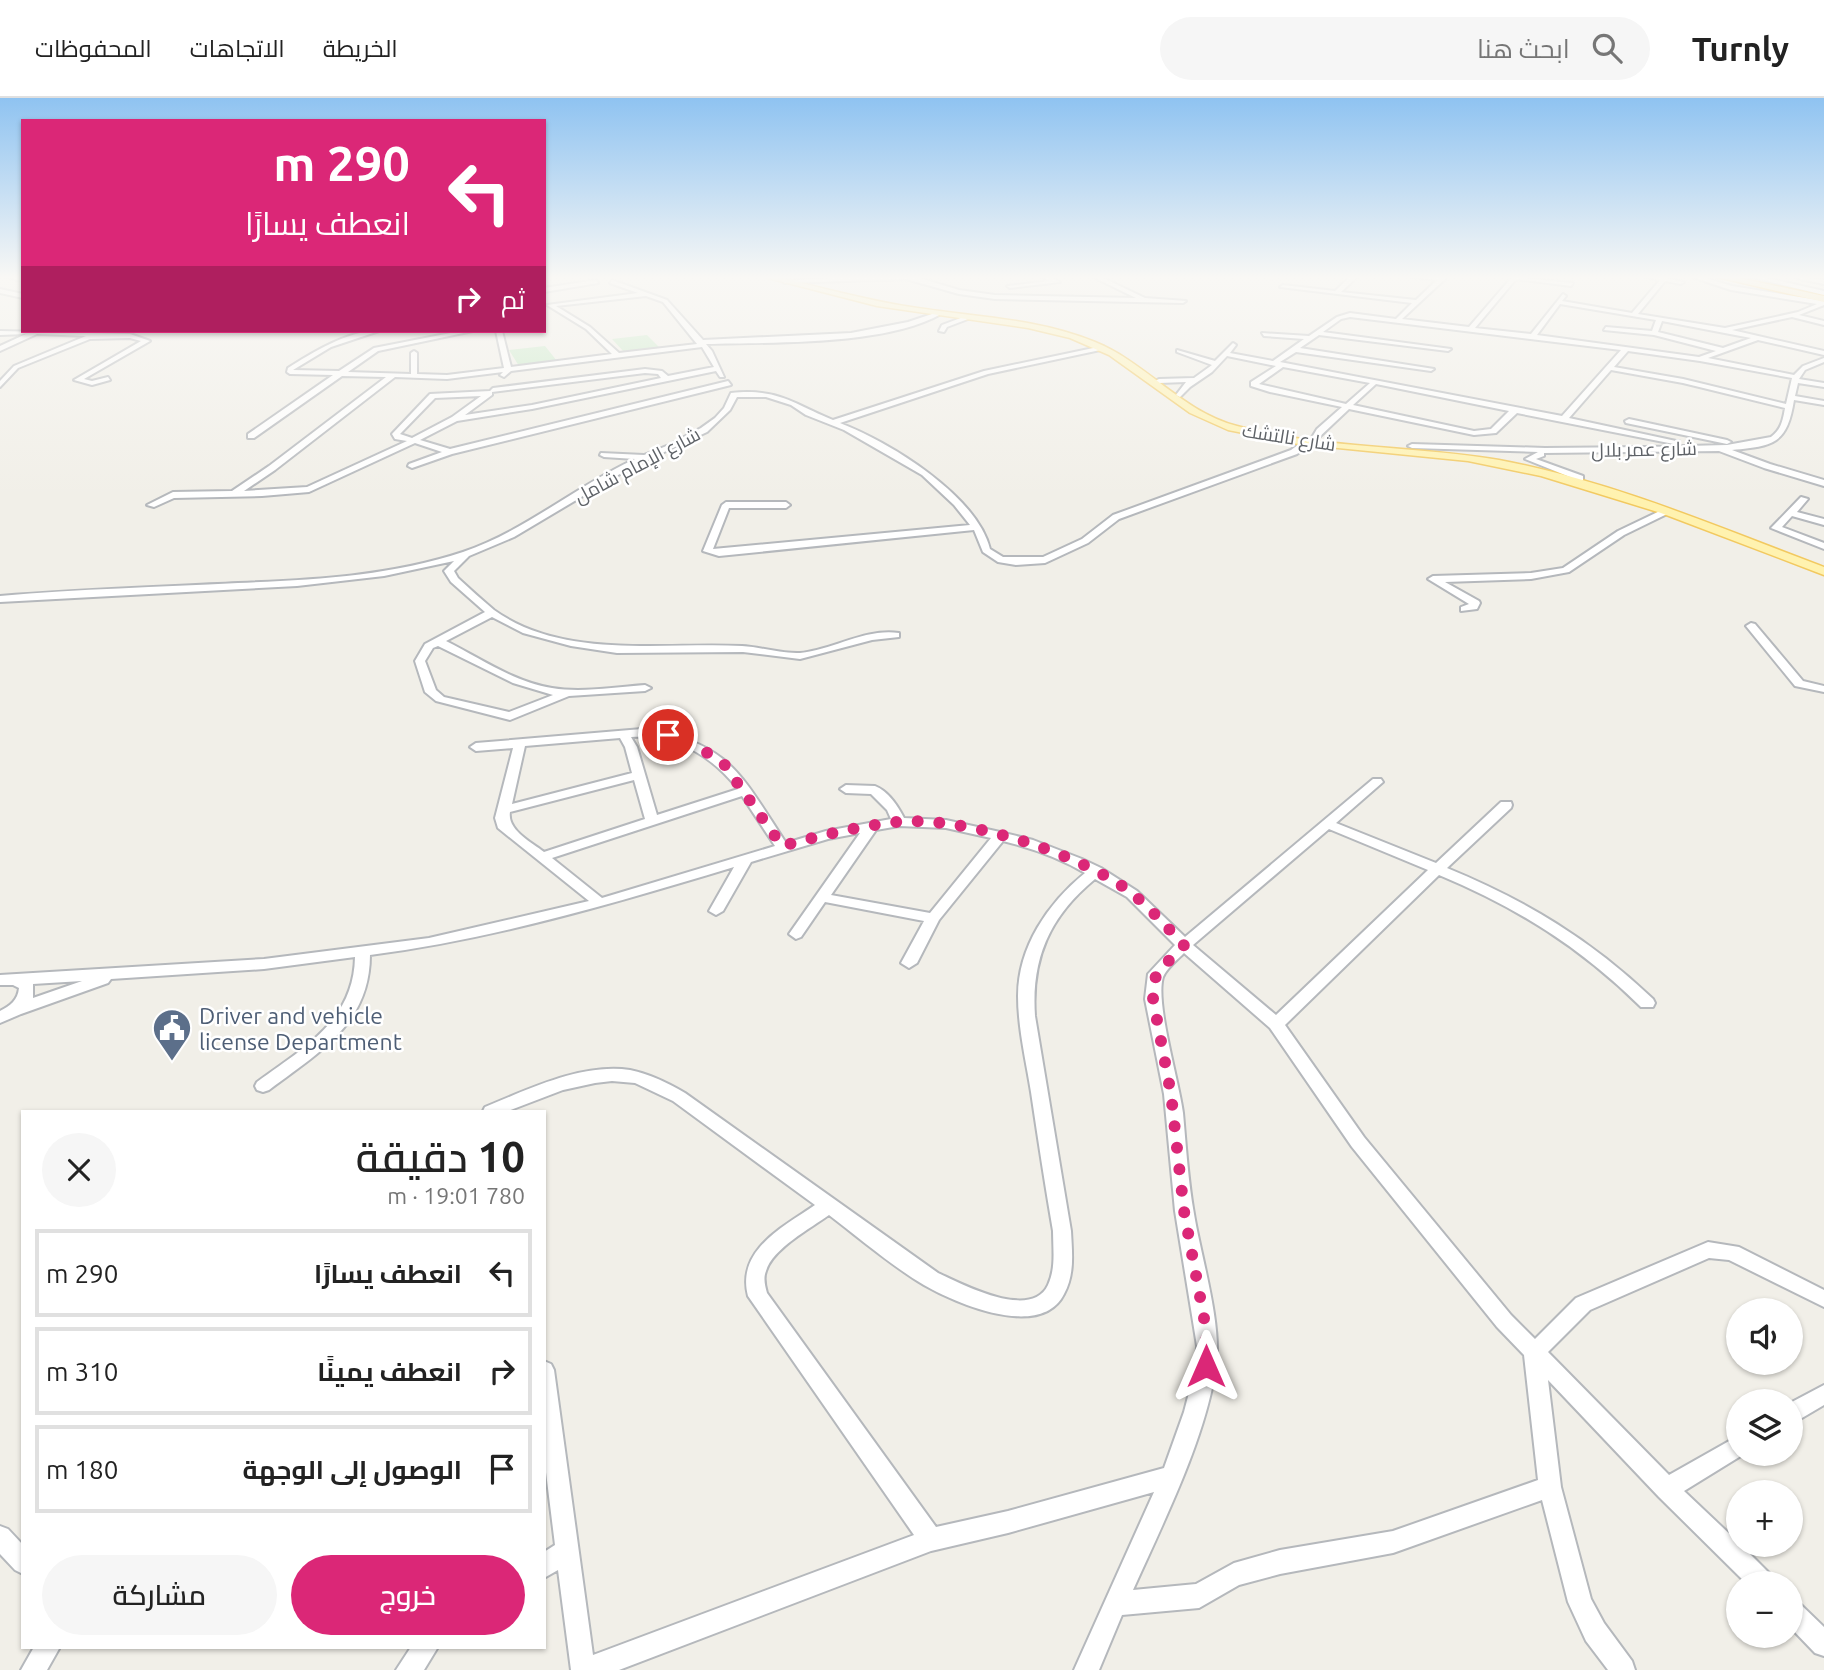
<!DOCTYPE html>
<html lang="ar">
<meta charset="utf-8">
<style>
:root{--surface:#fff;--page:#f6f6f6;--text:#222;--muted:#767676;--line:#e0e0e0;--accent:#db2777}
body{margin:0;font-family:Ubuntu,Cairo,sans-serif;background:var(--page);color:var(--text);direction:rtl;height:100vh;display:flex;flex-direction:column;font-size:26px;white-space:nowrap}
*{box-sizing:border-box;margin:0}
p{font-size:23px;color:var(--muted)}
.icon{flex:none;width:38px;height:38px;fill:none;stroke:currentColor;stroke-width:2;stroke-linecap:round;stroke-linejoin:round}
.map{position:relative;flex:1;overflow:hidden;direction:ltr}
.side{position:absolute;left:21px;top:1012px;width:525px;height:539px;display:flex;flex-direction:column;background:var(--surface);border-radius:0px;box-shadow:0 2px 5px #0004;direction:rtl}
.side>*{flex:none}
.hud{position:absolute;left:21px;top:21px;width:525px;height:214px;border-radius:0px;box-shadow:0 2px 5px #0004;direction:rtl;background:#db2777;color:#fff;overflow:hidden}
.tools{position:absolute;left:1726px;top:1200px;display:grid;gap:14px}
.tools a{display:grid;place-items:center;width:77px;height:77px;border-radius:50%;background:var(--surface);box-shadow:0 2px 5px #0004;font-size:35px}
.pin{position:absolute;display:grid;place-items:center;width:60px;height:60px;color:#fff;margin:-30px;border:4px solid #fff;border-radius:50%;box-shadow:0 2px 7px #0007}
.me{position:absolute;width:77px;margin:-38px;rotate:0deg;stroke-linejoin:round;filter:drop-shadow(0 0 5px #0008)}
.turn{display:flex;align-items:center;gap:24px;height:147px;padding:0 21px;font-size:32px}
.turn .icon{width:91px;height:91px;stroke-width:2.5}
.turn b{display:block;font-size:49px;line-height:60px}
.then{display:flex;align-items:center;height:66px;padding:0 21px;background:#0003;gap:14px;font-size:26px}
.round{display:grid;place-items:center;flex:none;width:74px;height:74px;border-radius:37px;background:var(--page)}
.summary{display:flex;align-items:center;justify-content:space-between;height:119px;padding:0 21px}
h1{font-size:42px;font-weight:600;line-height:52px}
.primary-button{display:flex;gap:14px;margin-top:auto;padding:14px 21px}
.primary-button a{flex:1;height:80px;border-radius:42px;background:var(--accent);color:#fff;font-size:28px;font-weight:600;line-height:80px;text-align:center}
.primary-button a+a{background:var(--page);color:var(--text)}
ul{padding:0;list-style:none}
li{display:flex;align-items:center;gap:21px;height:88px;margin:0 14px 10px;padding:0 7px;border:4px solid var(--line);border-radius:0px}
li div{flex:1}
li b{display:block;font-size:26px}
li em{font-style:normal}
header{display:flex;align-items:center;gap:42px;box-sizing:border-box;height:98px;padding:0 35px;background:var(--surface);border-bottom:2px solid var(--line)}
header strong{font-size:33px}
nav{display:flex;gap:38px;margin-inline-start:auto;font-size:24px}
.search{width:490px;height:63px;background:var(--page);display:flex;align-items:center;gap:18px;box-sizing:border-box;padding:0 24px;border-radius:38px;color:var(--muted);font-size:26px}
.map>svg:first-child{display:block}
.green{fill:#c5e8c5}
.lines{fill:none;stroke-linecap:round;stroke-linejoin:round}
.minor-casing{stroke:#b5b8bc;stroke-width:4}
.major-casing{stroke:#f2c960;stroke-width:3}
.highway-casing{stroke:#f9ab00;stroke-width:3}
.minor{fill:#fff;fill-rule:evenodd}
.major{fill:#fff2af;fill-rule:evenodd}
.highway{fill:#fde293;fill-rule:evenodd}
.route{stroke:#db2777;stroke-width:12;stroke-dasharray:0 21.6}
.labels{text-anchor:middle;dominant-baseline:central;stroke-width:5;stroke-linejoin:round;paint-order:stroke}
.far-street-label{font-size:19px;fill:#5f6368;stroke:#fff}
.service-label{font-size:23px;fill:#4e5e75;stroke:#fff;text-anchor:start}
</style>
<header>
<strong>Turnly</strong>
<div class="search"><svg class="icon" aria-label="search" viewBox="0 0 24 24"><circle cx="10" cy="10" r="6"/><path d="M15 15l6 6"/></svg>ابحث هنا</div>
<nav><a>الخريطة</a><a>الاتجاهات</a><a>المحفوظات</a></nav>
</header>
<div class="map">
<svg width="1824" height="1572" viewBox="0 0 1824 1572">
<rect width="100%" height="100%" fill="#f1efe8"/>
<path class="green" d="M647,237L660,250L624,254L612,241Z
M545,248L557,263L519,268L509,252Z"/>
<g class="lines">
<g class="minor-casing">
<path id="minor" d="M6,179H23V183Z
M852,179H916L959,192L995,197L1136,200L1093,179H1101L1145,200L1186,203L1183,205L995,201L959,196L906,181L785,185L782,183Z
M1042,179H1050L1060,184L1010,190L1007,188L1049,183Z
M1350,179H1357L1341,194L1416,202L1437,182L1412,179H1447L1402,221L1469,229L1512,179L1573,185L1571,188L1516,181L1475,230L1531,236L1563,196L1566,198L1562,203L1632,215L1660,182L1645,179H1661L1684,184L1681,186L1665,183L1638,216L1725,230L1798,214L1817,206L1731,192L1692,179H1702L1732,188L1824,203V207L1799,217L1824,223V227L1792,219L1732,232L1824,253V257L1758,242L1708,260L1794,277L1803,268L1824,260V264L1805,272L1799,281L1824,285V289L1798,285L1795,298L1824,303V307L1794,302C1787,346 1774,348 1732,352L1770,366L1824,382V388L1764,370L1719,353L1544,355V358L1536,361L1583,378V382L1580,383L1525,361L1538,354L1412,350L1408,348L1412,346L1545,350L1645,349L1727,347L1771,339C1781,332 1783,322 1785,310L1683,285L1611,272L1569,320L1676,343H1679V347L1517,315L1496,335L1474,337L1349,311L1315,343L1311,341L1317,331L1342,309L1270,294L1251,288V284L1276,268L1227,258L1212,274L1190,289L1180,299L1176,297L1186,284L1159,285L1155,283L1159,281L1194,280L1212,267L1177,254V252L1215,263L1233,245L1236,247L1230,255L1273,263L1304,241L1264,238L1262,235L1309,238L1337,219L1350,215L1396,221L1412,205L1280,189L1283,187L1335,193ZM1560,206L1656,222L1652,233L1606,229L1604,232L1654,237L1716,253L1699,259L1537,237ZM1350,219L1621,252L1562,318L1280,264L1296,254L1431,273L1434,271L1300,250L1319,237L1448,253L1451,251L1323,234L1341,221ZM1662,223L1751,240L1723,250L1658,234ZM1628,253L1700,263L1792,280L1786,306L1683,281L1614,269ZM1283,269L1370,285L1346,306L1259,286ZM1376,286L1509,313L1491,331L1474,333L1353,307Z
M1751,179H1762L1824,193V197Z
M1797,179L1824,182V186L1800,181Z
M596,182L598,185L544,194V190Z
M612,182L667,202L703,242L851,235L908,224L938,214L941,216C885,248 771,244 706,246L712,253L724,279H720L716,273L532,311L457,323L420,342L450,351L728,283L731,287L452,356L412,370L408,368L409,366L442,354L415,345L309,394L262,398L174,400L154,409L147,407L173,394L232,393L269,368L386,279L342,278L254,340H248V336L333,277L290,276L287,274L288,270C313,254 349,232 379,233L331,249L293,272L339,273L374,250L461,233H473L378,253L348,274L411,276V255L414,253L417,255V276L447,277L504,270L496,233H502L511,269L612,256L586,231L547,207L638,195L610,185ZM646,198L663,204L697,246L619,255L590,229L556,208ZM702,249L714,269L668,278L662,273L645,271L493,290L490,293L430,296L392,336L395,341L407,343L307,389L244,393L275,372L395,279L447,281L503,274L500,277L504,279L511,273ZM645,275L658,276L661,280L532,307L465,317L492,297V294ZM481,298L452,319L412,340L400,336L435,300Z
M0,191L23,196V200L0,195Z
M966,218L968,221L947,229L944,234L939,233L942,227Z
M0,233L130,236L150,243L84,281L92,283L108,279L110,282L92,287L74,282L141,243L130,240L90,241L18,270L0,289V283L14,268L86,238L37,236L0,253V248L26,236L0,237Z
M1103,248L1105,251L988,276L840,325C890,344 977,398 990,451L1003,459H1043L1082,441L1113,417L1291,352L1305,342L1312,344L1297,356L1119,421L1088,445L1045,465L1016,467L998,464L983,454L974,432L719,458L703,453L722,407L726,404H786L790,407L786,410H729L713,451L970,427L954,407L922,377L844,332L806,317L791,307L766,299H737L730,312L707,334L630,370L514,439L469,458L454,473L458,480C470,491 482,502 494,512C563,562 664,544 742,548C761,549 782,556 800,555C833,552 865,530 899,535V539L872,542L800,561L743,554L617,555L571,548L523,535L492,519L446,543C480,560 514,584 552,590C582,595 614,589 645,587L651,590L645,593L569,598L510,622L436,603L425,594L415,563L425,546L485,514L451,484L444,473L454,463L384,478L297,488L0,504V498C79,491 159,489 238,485C313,482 391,478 463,454C525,433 576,388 635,361L604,359L600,357L601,355L644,357L669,347L701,330L715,320L724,310L731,295C778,290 794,306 833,322L984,273ZM438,548L513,585L553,597L509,614L444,599L436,592L425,563L433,550Z
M1629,321L1727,342L1731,344L1727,346L1626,325L1625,323Z
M1801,399L1808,401L1797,414L1824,421V427L1792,418L1782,429L1824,445V451L1771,430Z
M1664,411L1667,412V416L1624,437L1569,474L1531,481L1445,484L1479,503L1480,505L1477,511L1461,513V509L1469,506L1428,481L1433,478L1531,475L1563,470L1618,433Z
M1751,525L1755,526L1803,583L1824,588V594L1795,588L1746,528Z
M642,631C730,644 741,677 786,745L826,733L891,721L887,712L871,696L846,695L840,691L846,687L875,688C888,693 898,708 904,720L946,722L1000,734L1033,742L1082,761L1101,770L1137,793L1185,839L1373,681H1381L1383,684L1336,725L1436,765L1501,704H1511L1512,707L1511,710L1447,770C1527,803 1590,841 1653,901L1655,905L1653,909H1641C1580,849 1518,810 1439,777L1285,927L1364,1039L1511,1217L1535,1241L1576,1200L1708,1144L1739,1149L1824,1192V1209L1729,1162L1709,1160L1590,1212L1548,1254L1669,1377L1738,1338V1356H1744L1684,1393L1738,1444V1447H1741L1772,1478L1776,1486H1747L1659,1399L1548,1282L1561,1389L1591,1501L1604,1525L1632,1563L1635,1572H1608L1586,1543L1568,1504L1542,1402L1393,1455L1280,1476L1239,1487L1199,1510L1122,1517L1099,1572H1074L1154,1394L1008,1435L931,1453L619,1572H571L558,1472L544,1480V1454L555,1447L544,1358V1263L551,1266L554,1272L593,1557L914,1437L748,1198C736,1152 783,1129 815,1107L673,1003L635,985L612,983L595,985L563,992L508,1013H483L485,1009C529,991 582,965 630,972C650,976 668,985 685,995L938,1175C962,1186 1031,1223 1048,1187C1056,1170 1053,1151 1053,1133C1045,1087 1038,1041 1031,994C1026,963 1018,930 1018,898C1018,849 1048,805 1085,775C1060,760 1031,750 1003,743L939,822L917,865L909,870L901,865L924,823L825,804L801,839L796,841L789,836L860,735L828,741L751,764L723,813L716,817L709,813L734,769C615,805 494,841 370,857C370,926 318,955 269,992L263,994L257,992L255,988L257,984C303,950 354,923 355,859L264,871L111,881L108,885L21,916L0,925V913C10,908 18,902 19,890L13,887H0V877L264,861L429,840L589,803L498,730L495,720L513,650L476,653L470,649L476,645ZM631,639C675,636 711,657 738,691L657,717L637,649ZM620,640L625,649L632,675L512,706L525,648ZM634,682L645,721L544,754C531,744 507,732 510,714ZM742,698L775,748L602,800L552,760ZM899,728L946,730L991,740L930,815L831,797L876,732ZM1329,731L1428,772L1276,917L1193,847ZM1095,781L1127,799L1175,847L1148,876L1145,901L1164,996L1175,1113L1197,1248L1196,1268L1184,1314L1164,1370L1008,1413L936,1429L767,1195C765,1188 763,1180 766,1173C772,1151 811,1130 829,1117C858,1139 893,1169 924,1187C957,1206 1041,1242 1064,1196C1075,1176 1072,1154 1071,1133L1035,918C1031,860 1050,818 1095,781ZM1184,855L1270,930L1352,1049L1497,1229L1524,1257L1538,1382L1393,1433L1280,1452L1234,1465L1196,1486L1133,1492C1163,1425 1206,1340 1216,1268C1222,1226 1201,1159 1194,1116C1188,1083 1186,1048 1183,1015C1179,983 1155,905 1163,879C1166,871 1178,861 1184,855ZM82,883L33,900V886Z
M1824,1287V1307L1790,1327V1305Z
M0,1428L8,1431L23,1447V1476L15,1472L0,1456Z
M1790,1500L1798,1504L1824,1529V1558L1815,1555L1790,1529Z
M34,1549H60L47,1572H21Z
M411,1549H438L424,1572H396Z"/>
</g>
<g class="major-casing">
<path id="major" d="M764,179H777C822,190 866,202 911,209C973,219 1037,220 1095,244C1147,265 1182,314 1237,328C1322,351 1412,347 1499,362C1611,383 1718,429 1824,469V477L1661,415L1541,378L1468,363L1298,346L1228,332L1190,315L1109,257L1070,240L1028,230L877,208Z"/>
</g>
<g class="highway-casing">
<path id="highway" d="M1717,179H1734L1824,198V204Z"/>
</g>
<use href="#minor" class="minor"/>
<use href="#major" class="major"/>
<use href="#highway" class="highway"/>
</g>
<linearGradient id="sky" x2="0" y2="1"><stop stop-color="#8fc3f1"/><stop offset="0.45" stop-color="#f9f8f5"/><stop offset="1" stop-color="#f9f8f5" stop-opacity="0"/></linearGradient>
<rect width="1824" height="399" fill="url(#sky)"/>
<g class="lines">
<path class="route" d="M668,637L694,646L724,666L782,748C820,738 858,728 897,724C963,718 1067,752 1122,788C1145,804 1164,826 1184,847L1156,876L1153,901L1171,996L1184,1113L1206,1231V1268"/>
</g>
<defs>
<g id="civic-pin" transform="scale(2.0125)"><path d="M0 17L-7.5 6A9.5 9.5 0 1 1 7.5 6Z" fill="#5c6f8a" stroke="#fff"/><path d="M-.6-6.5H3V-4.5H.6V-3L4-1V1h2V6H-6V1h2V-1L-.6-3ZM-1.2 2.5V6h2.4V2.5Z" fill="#fff"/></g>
</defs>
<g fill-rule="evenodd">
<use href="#civic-pin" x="172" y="930"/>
</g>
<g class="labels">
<g class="far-street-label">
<text transform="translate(1289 339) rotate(9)">شارع نالتشك</text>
<text transform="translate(1644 351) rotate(-1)">شارع عمر بلال</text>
<text transform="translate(637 367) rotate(-28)">شارع الإمام شامل</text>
</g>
<g class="service-label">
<text x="199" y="917">Driver and vehicle<tspan x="199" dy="26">license Department</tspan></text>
</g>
</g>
</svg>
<div class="tools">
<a><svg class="icon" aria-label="sound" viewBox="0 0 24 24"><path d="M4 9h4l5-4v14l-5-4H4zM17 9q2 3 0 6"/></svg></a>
<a><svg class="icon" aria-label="layers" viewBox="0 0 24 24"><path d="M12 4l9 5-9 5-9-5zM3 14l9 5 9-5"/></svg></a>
<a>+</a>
<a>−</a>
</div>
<div class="pin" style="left:668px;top:637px;background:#d93025"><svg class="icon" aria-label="arrive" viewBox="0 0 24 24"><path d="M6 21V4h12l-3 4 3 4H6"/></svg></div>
<svg class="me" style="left:1206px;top:1268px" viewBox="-20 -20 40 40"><path d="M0-17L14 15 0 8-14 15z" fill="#db2777" stroke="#fff" stroke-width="4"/></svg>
<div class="hud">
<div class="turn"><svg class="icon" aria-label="left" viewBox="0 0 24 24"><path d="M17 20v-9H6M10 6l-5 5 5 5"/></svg><div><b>290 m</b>انعطف يسارًا</div></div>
<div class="then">ثم<svg class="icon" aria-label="right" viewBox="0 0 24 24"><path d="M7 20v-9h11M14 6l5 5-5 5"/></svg></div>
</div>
<section class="side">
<div class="summary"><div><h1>10 دقيقة</h1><p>780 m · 19:01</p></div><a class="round"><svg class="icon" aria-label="close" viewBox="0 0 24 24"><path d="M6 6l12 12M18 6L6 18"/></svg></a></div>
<ul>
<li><svg class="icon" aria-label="left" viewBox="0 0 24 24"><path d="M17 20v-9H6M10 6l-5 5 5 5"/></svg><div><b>انعطف يسارًا</b></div><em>290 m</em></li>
<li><svg class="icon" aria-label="right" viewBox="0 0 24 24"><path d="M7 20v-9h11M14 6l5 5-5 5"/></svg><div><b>انعطف يمينًا</b></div><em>310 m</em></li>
<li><svg class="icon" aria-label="arrive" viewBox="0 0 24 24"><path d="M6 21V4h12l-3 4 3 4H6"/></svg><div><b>الوصول إلى الوجهة</b></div><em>180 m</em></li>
</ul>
<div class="primary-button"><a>خروج</a><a>مشاركة</a></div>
</section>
</div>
